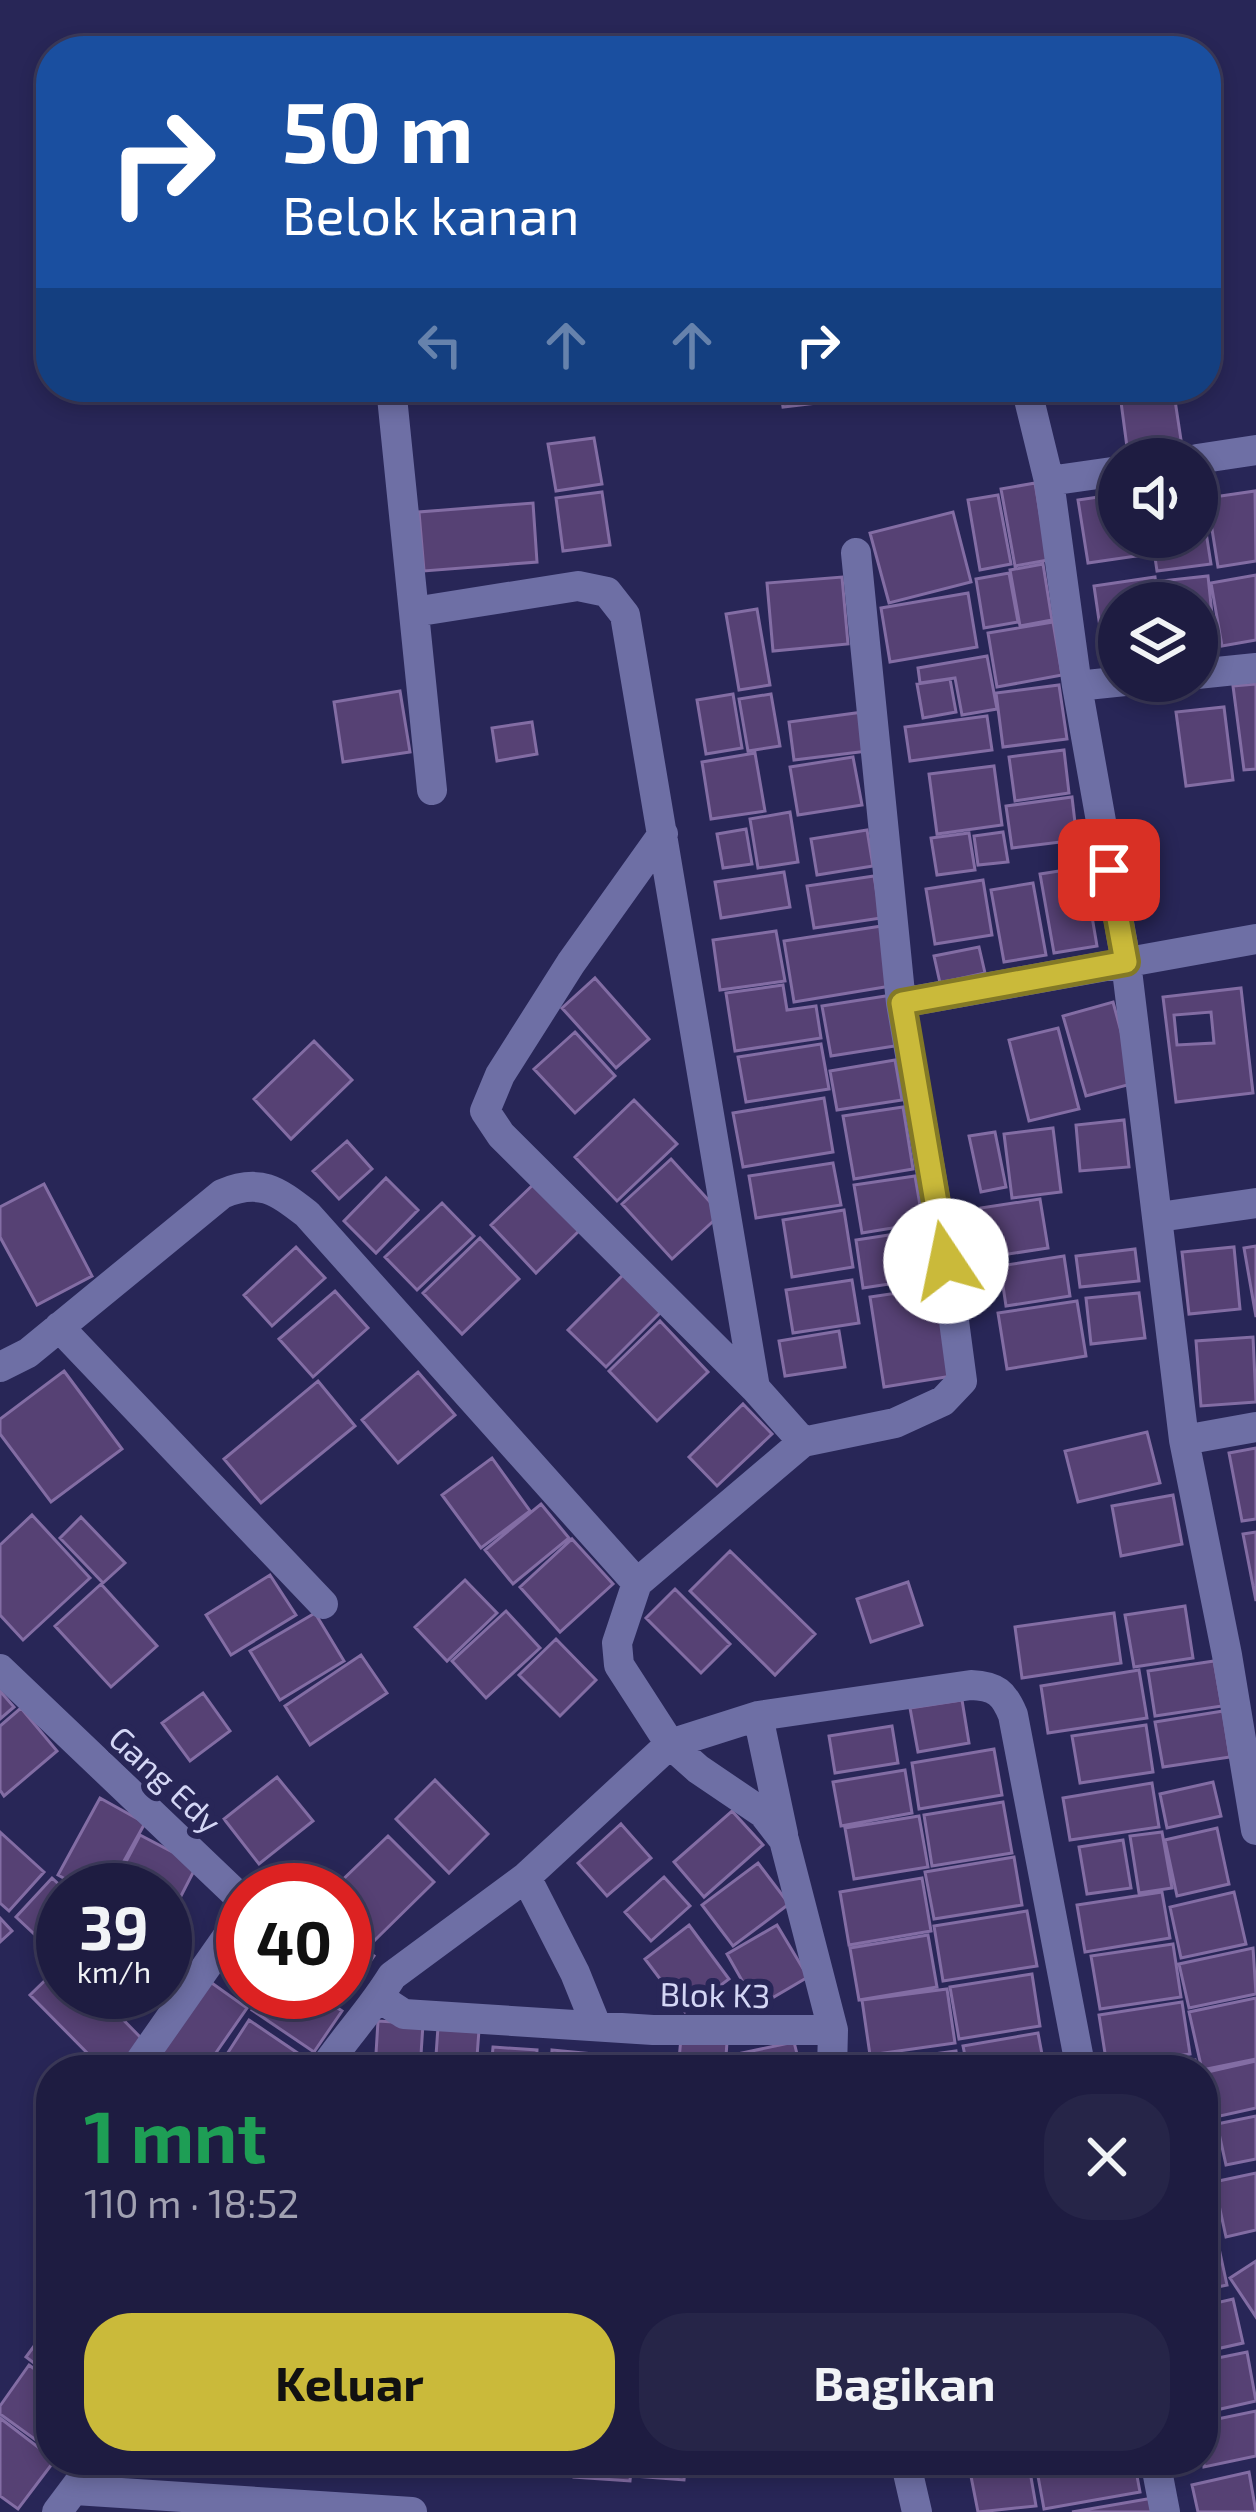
<!DOCTYPE html>
<html lang="id">
<meta charset="utf-8">
<style>
:root{--surface:#1e1c41;--page:#262548;--text:#f1f3f6;--muted:#a1a1b1;--line:#3c3a5a;--accent:#caba3a}
body{margin:0;font-family:"Exo 2",sans-serif;background:var(--page);color:var(--text);height:100vh;display:flex;flex-direction:column;font-size:45px;white-space:nowrap}
*{box-sizing:border-box;margin:0}
p{font-size:39px;color:var(--muted)}
.icon{flex:none;width:66px;height:66px;fill:none;stroke:currentColor;stroke-width:2;stroke-linecap:round;stroke-linejoin:round}
.map{position:relative;flex:1;overflow:hidden}
.drawer{position:absolute;left:36px;top:2055px;width:1182px;height:420px;display:flex;flex-direction:column;background:var(--surface);border-radius:48px;box-shadow:0 6px 18px #0003,0 0 0 3px var(--line)}
.drawer>*{flex:none}
.top-card{position:absolute;left:36px;top:36px;width:1185px;height:366px;border-radius:48px;box-shadow:0 6px 18px #0003,0 0 0 3px var(--line);background:#1a4fa0;color:#fff;overflow:hidden}
.tools{position:absolute;left:1098px;top:438px;display:grid;gap:24px}
.tools a{display:grid;place-items:center;width:120px;height:120px;border-radius:50%;background:var(--surface);box-shadow:0 6px 18px #0003,0 0 0 3px var(--line);font-size:60px}
.speed{position:absolute;left:36px;top:1863px;display:flex;gap:24px;font-size:60px;font-weight:700;text-align:center}
.speed>*{display:grid;place-content:center;width:156px;height:156px;border-radius:50%;background:var(--surface);box-shadow:0 6px 18px #0003,0 0 0 3px var(--line);line-height:1}
.speed small{font-size:30px;font-weight:400}
.speed .limit{border:18px solid #d22;background:#fff;color:#111}
.pin{position:absolute;display:grid;place-items:center;width:102px;height:102px;color:#fff;margin:-51px;border-radius:24px;box-shadow:0 6px 18px #0006}
.me{position:absolute;width:132px;margin:-66px;rotate:349deg;stroke-linejoin:round;filter:drop-shadow(0 0 9px #0008)}
.turn{display:flex;align-items:center;gap:42px;height:252px;padding:0 48px;font-size:54px}
.turn .icon{width:156px;height:156px;stroke-width:2.5}
.turn b{display:block;font-size:84px;line-height:102px}
.lanes{display:flex;align-items:center;height:114px;padding:0 48px;background:#0003;justify-content:center;gap:60px;direction:ltr}
.lanes .off{opacity:.35}
.round{display:grid;place-items:center;flex:none;width:126px;height:126px;border-radius:48px;background:var(--page)}
.head{display:flex;align-items:center;justify-content:space-between;height:204px;padding:0 48px}
h1{font-size:72px;font-weight:700;line-height:90px;color:#1e9e55}
.action{display:flex;gap:24px;margin-top:auto;padding:24px 48px}
.action a{flex:1;height:138px;border-radius:48px;background:var(--accent);color:#111;font-size:48px;font-weight:700;line-height:138px;text-align:center}
.action a+a{background:var(--page);color:var(--text)}
.map>svg:first-child{display:block}
.building{fill:#564174;stroke:#836da4;stroke-width:3;fill-rule:evenodd}
.lines{fill:none;stroke-linecap:round;stroke-linejoin:round}
.minor{stroke:#6e6fa5;stroke-width:30}
.route-casing{stroke:#837926;stroke-width:30}
.route{stroke:#caba3a;stroke-width:21}
.labels{text-anchor:middle;dominant-baseline:central;stroke-width:12;stroke-linejoin:round;paint-order:stroke}
.street-label{font-size:33px;fill:#d4d6f5;stroke:#282657}
</style>
<div class="map">
<svg width="1256" height="2512" viewBox="0 0 1256 2512">
<rect width="100%" height="100%" fill="#282657"/>
<path class="building" d="M780,387H849L851,399L783,407Z
M1119,387H1173L1181,440L1127,447Z
M594,438L602,484L556,491L548,444Z
M1035,483L1048,560L1015,566L1001,489Z
M1255,491L1256,561L1218,567L1207,498Z
M602,492L610,545L563,551L556,498Z
M1119,494V537H1147L1150,554L1088,563L1078,500Z
M1200,494L1211,564L1157,571L1152,537H1197V495Z
M998,495L1011,564L980,570L968,500Z
M533,503L537,562L424,571L419,512Z
M953,512L971,582L889,603L870,533Z
M1043,564L1052,620L1020,626L1010,570Z
M1009,573L1018,622L984,628L976,579Z
M1256,575V640L1222,646L1211,583Z
M1208,576L1215,643L1197,645V603H1163L1161,581Z
M842,577L848,644L773,651L767,583Z
M1155,577L1158,603H1119V645L1103,648L1094,586Z
M968,593L977,647L890,662L881,608Z
M757,609L770,685L739,690L726,614Z
M1053,622L1062,675L997,687L988,633Z
M987,656L997,709L962,715L955,678L920,683L918,668Z
M950,679L956,712L923,718L917,684Z
M1256,684V769L1244,770L1233,686Z
M1059,685L1067,739L1003,747L996,693Z
M400,691L410,752L343,762L334,702Z
M733,694L742,748L706,754L697,700Z
M771,694L780,746L748,751L739,699Z
M1224,707L1233,780L1186,786L1176,712Z
M863,712L868,751L794,760L789,722Z
M987,716L992,750L910,761L905,727Z
M532,722L537,754L497,761L492,728Z
M1064,750L1069,793L1015,801L1009,757Z
M755,753L765,811L711,819L702,762Z
M853,757L862,805L798,815L790,767Z
M994,766L1002,825L937,834L929,774Z
M1072,797L1077,840L1012,848L1006,806Z
M790,812L798,862L758,868L750,819Z
M746,829L752,864L723,868L717,834Z
M867,830L873,866L817,875L811,839Z
M1003,832L1008,862L978,865L974,836Z
M969,833L975,870L937,875L931,838Z
M1104,864L1108,890L1088,893L1097,946L1054,953L1040,874Z
M784,872L790,907L721,918L715,882Z
M874,876L881,918L814,928L807,886Z
M983,880L992,935L935,944L926,889Z
M1033,883L1046,955L1004,962L991,890Z
M888,925L897,985L794,1002L784,941Z
M776,931L785,981L720,990L713,940Z
M979,947L985,973L940,983L934,956Z
M595,978L649,1039L616,1068L562,1008Z
M783,985L787,1010L816,1006L821,1038L735,1051L726,993Z
M1241,988L1253,1093L1176,1102L1163,997ZM1211,1012L1214,1043L1177,1045L1174,1015Z
M892,995L901,1045L831,1056L822,1006Z
M1113,1002L1135,1083L1086,1096L1063,1016Z
M1058,1028L1079,1109L1029,1121L1009,1040Z
M575,1032L615,1076L575,1113L534,1069Z
M314,1041L352,1080L291,1139L254,1099Z
M821,1044L829,1089L746,1102L738,1057Z
M895,1060L902,1100L837,1110L830,1071Z
M824,1098L833,1152L743,1167L733,1113Z
M634,1100L677,1144L617,1201L575,1157Z
M903,1107L913,1169L854,1179L843,1116Z
M1124,1120L1129,1167L1080,1171L1076,1125Z
M1053,1128L1061,1192L1012,1198L1004,1134Z
M995,1132L1006,1187L981,1192L969,1136Z
M347,1141L372,1169L339,1199L313,1171Z
M671,1159L721,1214L672,1259L622,1204Z
M833,1163L841,1205L756,1218L749,1176Z
M915,1176L923,1223L862,1233L854,1185Z
M386,1178L418,1210L376,1253L344,1221Z
M539,1179L584,1226L536,1273L491,1225Z
M44,1184L92,1276L37,1305L0,1237V1207Z
M1040,1199L1048,1248L989,1257L981,1208Z
M442,1203L474,1236L417,1290L385,1257Z
M844,1210L853,1267L792,1277L783,1220Z
M928,1229L935,1277L863,1288L856,1240Z
M480,1238L519,1279L462,1334L423,1293Z
M1256,1246V1317L1244,1248Z
M296,1247L325,1278L272,1326L244,1295Z
M1234,1247L1240,1309L1189,1314L1182,1252Z
M1135,1249L1139,1281L1080,1287L1076,1256Z
M1064,1256L1070,1296L1006,1306L1000,1266Z
M625,1273L662,1311L606,1367L568,1330Z
M852,1280L859,1323L793,1333L786,1290Z
M938,1287L952,1376L884,1387L870,1297Z
M335,1291L368,1328L313,1377L279,1339Z
M1139,1293L1145,1338L1091,1344L1086,1298Z
M1077,1301L1086,1356L1007,1369L998,1313Z
M660,1321L708,1372L657,1421L609,1371Z
M839,1331L845,1367L785,1376L779,1341Z
M1253,1337L1256,1402L1201,1406L1196,1341Z
M64,1371L122,1449L51,1502L0,1434V1419Z
M418,1372L455,1415L398,1463L362,1420Z
M318,1381L355,1426L261,1503L224,1459Z
M743,1404L772,1434L717,1486L689,1457Z
M1147,1432L1160,1483L1078,1502L1065,1451Z
M1256,1448V1519L1242,1521L1229,1453Z
M492,1458L530,1511L481,1548L442,1495Z
M1173,1495L1182,1544L1121,1556L1112,1506Z
M541,1504L569,1538L513,1584L485,1550Z
M32,1515L90,1578L23,1640L0,1615V1545Z
M81,1517L125,1563L103,1583L60,1538Z
M1256,1532V1601L1243,1534Z
M572,1539L613,1584L560,1632L520,1587Z
M730,1551L815,1634L775,1675L690,1591Z
M270,1575L296,1615L231,1655L206,1615Z
M465,1580L497,1613L447,1661L415,1627Z
M908,1582L922,1625L871,1642L857,1599Z
M101,1584L157,1646L111,1687L55,1626Z
M675,1589L730,1644L701,1673L646,1618Z
M1185,1606L1193,1658L1134,1667L1125,1615Z
M506,1611L540,1648L486,1698L452,1661Z
M315,1613L344,1661L280,1700L250,1651Z
M1114,1613L1121,1663L1022,1678L1015,1627Z
M556,1639L596,1680L560,1716L519,1675Z
M361,1655L387,1693L310,1745L285,1706Z
M1214,1661L1222,1706L1155,1716L1148,1671Z
M1139,1670L1147,1718L1048,1733L1041,1686Z
M0,1691L14,1707L0,1719Z
M203,1693L230,1731L190,1761L162,1723Z
M962,1700L969,1743L918,1752L910,1708Z
M21,1708L57,1751L4,1796L0,1790V1726Z
M1223,1711L1230,1757L1163,1767L1155,1722Z
M1146,1725L1153,1772L1080,1783L1072,1736Z
M892,1726L898,1763L835,1773L829,1736Z
M994,1749L1002,1795L919,1809L912,1763Z
M905,1770L912,1813L841,1826L833,1782Z
M277,1777L313,1821L259,1864L224,1819Z
M435,1780L488,1834L449,1873L396,1819Z
M1213,1782L1221,1816L1167,1828L1160,1794Z
M1152,1783L1159,1827L1070,1840L1063,1798Z
M100,1798L145,1823L108,1890H85L58,1875Z
M1003,1802L1012,1853L932,1866L924,1815Z
M732,1811L763,1845L704,1897L674,1862Z
M919,1816L928,1867L854,1879L845,1828Z
M621,1824L651,1858L607,1896L578,1863Z
M1217,1828L1229,1884L1177,1896L1165,1840Z
M0,1832L44,1872L9,1911L0,1903Z
M1162,1832L1172,1888L1139,1893L1130,1836Z
M140,1835L197,1865L165,1927V1890H111Z
M388,1836L434,1882L372,1943L345,1916V1890H332Z
M1123,1840L1131,1888L1087,1894L1079,1847Z
M1014,1857L1022,1905L934,1919L925,1872Z
M758,1863L789,1904L733,1946L702,1905Z
M664,1877L690,1906L651,1941L625,1912Z
M52,1878L65,1890L63,1926L46,1945L16,1917Z
M922,1878L931,1931L849,1945L840,1892Z
M1162,1892L1170,1938L1085,1952L1077,1905Z
M1234,1892L1246,1944L1181,1958L1170,1907Z
M1027,1911L1037,1966L943,1981L934,1926Z
M0,1918L12,1931L0,1942Z
M689,1925L729,1979L685,2012L645,1959Z
M777,1925L808,1977L757,2007L727,1954Z
M928,1935L937,1987L859,2000L850,1948Z
M345,1936L374,1956L343,2001L329,1992H345Z
M1173,1944L1181,1997L1100,2009L1091,1956Z
M1253,1948L1256,1994L1189,2008L1179,1964Z
M63,1963V1992H96L144,2041L114,2070H104L30,1995Z
M1032,1974L1040,2026L959,2039L950,1987Z
M209,1981L247,2008L204,2070H147Z
M947,1989L955,2043L870,2055L862,2000Z
M264,1992H314L342,2011L314,2052L252,2010Z
M1256,1998V2059L1202,2070L1189,2012Z
M1182,2002L1190,2054L1107,2066L1099,2015Z
M249,2020L305,2058L297,2070H251L227,2054Z
M378,2021L423,2024L420,2070H375Z
M438,2027L479,2030L476,2070H435Z
M1038,2033L1045,2070H968L963,2046Z
M681,2038L727,2042L725,2070H678Z
M794,2042L801,2070H736L733,2055Z
M493,2047L537,2050L536,2070H491Z
M552,2050L595,2054L594,2070H551Z
M956,2051L959,2070H892L890,2060Z
M1195,2060L1197,2070H1159V2068Z
M1149,2061L1151,2070H1108Z
M1256,2061V2108L1211,2118L1203,2073Z
M1256,2116V2159L1226,2165L1217,2124Z
M1203,2127L1213,2169L1203,2171Z
M1256,2173V2230L1226,2237L1214,2182Z
M1203,2187L1214,2227L1203,2229Z
M1217,2239L1227,2285L1203,2290V2242Z
M1256,2261V2317L1230,2278Z
M1233,2299L1243,2343L1203,2352V2306Z
M51,2323V2376L26,2357Z
M1247,2352L1256,2401L1203,2413V2361Z
M29,2365L51,2381V2451L0,2414V2406Z
M1256,2411V2456L1204,2467L1203,2422Z
M0,2418L55,2460L18,2509L0,2496Z
M521,2460H570V2472L521,2469Z
M575,2460H632L630,2481L574,2477Z
M636,2460H686L684,2480L635,2476Z
M1028,2460L1036,2506L978,2512L968,2461Z
M1035,2460H1134L1140,2492L1044,2509Z
M1249,2472L1256,2512H1198L1192,2485Z
M1153,2498L1156,2512H1072Z"/>
<g class="lines">
<path class="minor" d="M391,387L432,790
M1026,387L1049,481L1077,686L1126,962L1184,1440L1227,1655L1256,1830
M1197,459L1256,450
M1049,481L1119,471
M856,553L901,1003
M414,612L578,586L607,592L625,615L755,1388L803,1442
M1197,674L1256,668
M1077,686L1125,681
M663,834L571,963L500,1075L485,1111L501,1135L755,1388
M1159,1217L1256,1203
M59,1327L323,1604
M0,1367L28,1353L222,1194C260,1178 276,1190 307,1214L637,1583
M1184,1440L1256,1427
M0,1669L236,1894L241,1907L239,1920L134,2070
M758,1716L783,1834
M526,1877L575,1973L596,2025
M381,1999L404,2014L653,2030H833
M323,2070C345,2037 372,2009 392,1976L526,1877L670,1744L758,1716L971,1685C996,1686 1004,1693 1013,1715L1081,2070
M832,2070L833,2030L784,1840L763,1813L698,1769L670,1744L619,1665L617,1643L637,1583L803,1442L895,1423L943,1401L962,1381L946,1261L901,1003L1256,939
M905,2460L917,2512
M1155,2460L1165,2512
M75,2490L412,2512
M57,2512L96,2460"/>
</g>
<g class="lines">
<g class="route-casing">
<path id="route" d="M946,1261L902,1003L1126,962L1109,870"/>
</g>
<use href="#route" class="route"/>
</g>
<g class="labels">
<g class="street-label">
<text transform="translate(166 1779) rotate(43)">Gang Edy</text>
<text transform="translate(715 1994) rotate(1)">Blok K3</text>
</g>
</g>
</svg>
<div class="tools">
<a><svg class="icon" aria-label="sound" viewBox="0 0 24 24"><path d="M4 9h4l5-4v14l-5-4H4zM17 9q2 3 0 6"/></svg></a>
<a><svg class="icon" aria-label="layers" viewBox="0 0 24 24"><path d="M12 4l9 5-9 5-9-5zM3 14l9 5 9-5"/></svg></a>
</div>
<div class="speed"><div>39<small>km/h</small></div><div class="limit">40</div></div>
<div class="pin" style="left:1109px;top:870px;background:#d93025"><svg class="icon" aria-label="arrive" viewBox="0 0 24 24"><path d="M6 21V4h12l-3 4 3 4H6"/></svg></div>
<svg class="me" style="left:946px;top:1261px" viewBox="-20 -20 40 40"><circle r="19" fill="#fff"/><path d="M0-13L10 11 0 6-10 11z" fill="#caba3a"/></svg>
<div class="top-card">
<div class="turn"><svg class="icon" aria-label="right" viewBox="0 0 24 24"><path d="M7 20v-9h11M14 6l5 5-5 5"/></svg><div><b>50 m</b>Belok kanan</div></div>
<div class="lanes"><svg class="icon off" aria-label="left" viewBox="0 0 24 24"><path d="M17 20v-9H6M10 6l-5 5 5 5"/></svg><svg class="icon off" aria-label="ahead" viewBox="0 0 24 24"><path d="M12 20V5M6 11l6-6 6 6"/></svg><svg class="icon off" aria-label="ahead" viewBox="0 0 24 24"><path d="M12 20V5M6 11l6-6 6 6"/></svg><svg class="icon" aria-label="right" viewBox="0 0 24 24"><path d="M7 20v-9h11M14 6l5 5-5 5"/></svg></div>
</div>
<section class="drawer">
<div class="head"><div><h1>1 mnt</h1><p>110 m · 18:52</p></div><a class="round"><svg class="icon" aria-label="close" viewBox="0 0 24 24"><path d="M6 6l12 12M18 6L6 18"/></svg></a></div>
<div class="action"><a>Keluar</a><a>Bagikan</a></div>
</section>
</div>
